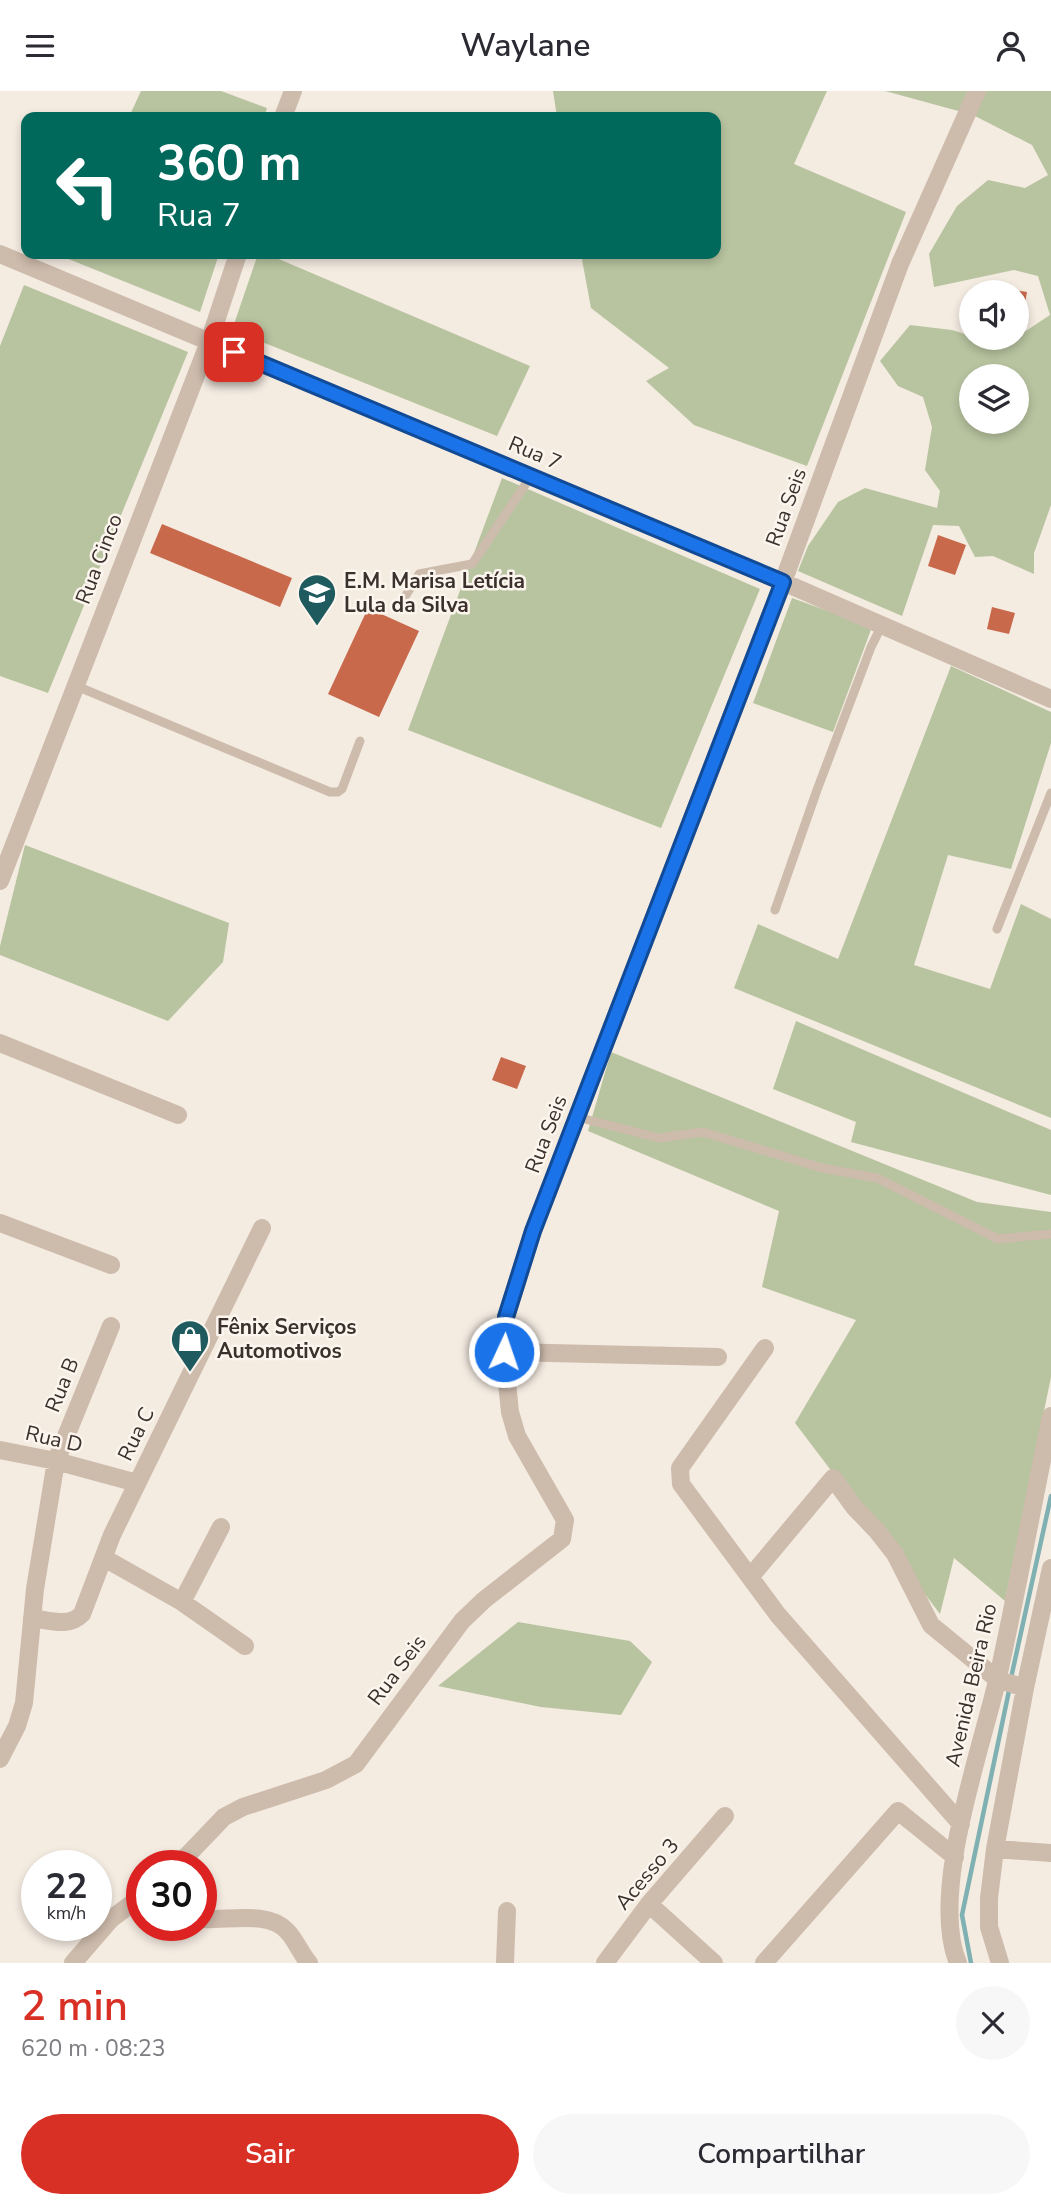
<!DOCTYPE html>
<html lang="pt">
<meta charset="utf-8">
<style>
:root{--surface:#fff;--page:#f7f7f7;--text:#2b2b33;--muted:#7c7c81;--accent:#d93025}
body{margin:0;font-family:"Nunito Sans",sans-serif;background:var(--page);color:var(--text);height:100vh;display:flex;flex-direction:column;font-size:26px;white-space:nowrap}
*{box-sizing:border-box;margin:0}
p{font-size:23px;color:var(--muted)}
.icon{flex:none;width:38px;height:38px;fill:none;stroke:currentColor;stroke-width:2;stroke-linecap:round;stroke-linejoin:round}
.map{position:relative;height:1872px;overflow:hidden}
.panel{display:flex;flex-direction:column;background:var(--surface);flex:1}
.panel>*{flex:none}
.guide{position:absolute;left:21px;top:21px;width:700px;height:147px;border-radius:14px;box-shadow:0 4px 10px #0003;background:#00695c;color:#fff;overflow:hidden}
.controls{position:absolute;left:959px;top:189px;display:grid;gap:14px}
.controls a{display:grid;place-items:center;width:70px;height:70px;border-radius:50%;background:var(--surface);box-shadow:0 4px 10px #0003;font-size:35px}
.speed{position:absolute;left:21px;top:1759px;display:flex;gap:14px;font-size:35px;font-weight:700;text-align:center}
.speed>*{display:grid;place-content:center;width:91px;height:91px;border-radius:50%;background:var(--surface);box-shadow:0 4px 10px #0003;line-height:1}
.speed small{font-size:18px;font-weight:400}
.speed .limit{border:10px solid #d22;background:#fff;color:#111}
.pin{position:absolute;display:grid;place-items:center;width:60px;height:60px;color:#fff;margin:-30px;border-radius:14px;box-shadow:0 4px 10px #0006}
.me{position:absolute;width:77px;margin:-38px;rotate:3deg;stroke-linejoin:round;filter:drop-shadow(0 0 5px #0008)}
.turn{display:flex;align-items:center;gap:24px;height:147px;padding:0 21px;font-size:32px}
.turn .icon{width:91px;height:91px;stroke-width:2.5}
.turn b{display:block;font-size:49px;line-height:60px}
.round{display:grid;place-items:center;flex:none;width:74px;height:74px;border-radius:37px;background:var(--page)}
.summary{display:flex;align-items:center;justify-content:space-between;height:119px;padding:0 21px}
h1{font-size:42px;font-weight:600;line-height:52px;color:var(--accent)}
.button{display:flex;gap:14px;margin-top:auto;padding:14px 21px}
.button a{flex:1;height:80px;border-radius:42px;background:var(--accent);color:#fff;font-size:28px;font-weight:600;line-height:80px;text-align:center}
.button a+a{background:var(--page);color:var(--text)}
header{display:flex;justify-content:space-between;align-items:center;height:91px;padding:0 21px;background:var(--surface);font-size:32px;font-weight:600}
.map>svg:first-child{display:block}
.green{fill:#b8c4a0;fill-rule:evenodd}
.lines{fill:none;stroke-linecap:round;stroke-linejoin:round}
.stream{stroke:#7fb0b2;stroke-width:4.5}
.building{fill:#c8694b}
.service{stroke:#cdbbac;stroke-width:9}
.minor{stroke:#cdbbac;stroke-width:18}
.route-casing{stroke:#114b97;stroke-width:18}
.route{stroke:#1a73e8;stroke-width:12}
.labels{text-anchor:middle;dominant-baseline:central;stroke-width:5;stroke-linejoin:round;paint-order:stroke}
.street-label{font-size:21px;fill:#3b302b;stroke:#fbf5ee}
.poi-label{font-size:21px;font-weight:bold;fill:#3b302b;stroke:#fbf5ee;text-anchor:start}
</style>
<header><svg class="icon" aria-label="menu" viewBox="0 0 24 24"><path d="M4 6h16M4 12h16M4 18h16"/></svg>Waylane<svg class="icon" aria-label="person" viewBox="0 0 24 24"><circle cx="12" cy="8" r="4"/><path d="M4 21q1-7 8-7t8 7"/></svg></header>
<div class="map">
<svg width="1051" height="1872" viewBox="0 0 1051 1872">
<rect width="100%" height="100%" fill="#f4ebe1"/>
<path class="green" d="M141,0H221L267,17L264,26H129Z
M553,0H827L794,73L906,121L807,375L694,334L646,290L669,277L591,217L581,163H716V26H557Z
M885,0H1051V414L1034,462V483L993,465L975,466L959,435L933,434L902,525L798,480L808,455L838,411L865,397L937,417L940,400L925,379L932,336L923,306L898,295L880,270L910,234L952,239L1003,255L1050,224L1038,185L1014,179L934,196L929,163L957,115L988,89L1025,97L1048,84L1032,54L973,24ZM971,285H1017V331H971Z
M68,163H219L200,221L66,167Z
M258,163H267L530,275L497,345L232,239Z
M24,194L188,261L48,602L0,585V255Z
M502,387L760,498L661,737L408,639Z
M792,507L872,536L833,641L753,612Z
M951,575L1051,621V652L1011,778L948,764L914,874L990,898L1021,813L1051,828V1027L734,897L758,833L838,868Z
M25,754L229,832L223,871L168,930L0,864V855Z
M796,930L1051,1039V1104L851,1051L856,1031L773,998Z
M611,961L977,1111L1051,1121V1286L1005,1510L954,1467L940,1523L795,1332L856,1229L762,1196L779,1120L588,1040Z
M518,1531L630,1550L652,1571L621,1624L541,1616L438,1595Z"/>
<g class="lines">
<path class="stream" d="M1011,1587L1051,1405
M971,1872L962,1824L1010,1595"/>
</g>
<path class="building" d="M1008,198L1027,201L1024,218L1017,216V201H1007Z
M162,433L292,487L280,516L150,462Z
M938,444L966,454L955,484L928,475Z
M992,516L1015,522L1009,543L987,538Z
M368,517L419,540L379,626L328,603Z
M501,966L526,975L517,998L492,989Z"/>
<g class="lines">
<path class="service" d="M400,514L419,483L472,473L531,385
M74,594L330,701H338L342,698L360,650
M775,819L817,699L871,556L882,534
M997,838L1051,702
M577,1026L659,1047L703,1041L822,1077L877,1087L998,1148L1051,1143"/>
<path class="minor" d="M283,26L293,0
M0,163L783,491L1051,608
M0,790L209,251L238,163
M0,952L178,1024
M0,1132L111,1174
M765,1257L680,1377L681,1393L778,1524L961,1733
M504,1261L718,1266
M0,1359L56,1370L137,1392
M104,1467L182,1511L245,1555
M751,1485L833,1387L854,1416L877,1440L895,1463L931,1534L997,1588L1025,1597
M182,1511L221,1436
M32,1527C49,1529 69,1537 82,1523L112,1444L262,1137
M0,1668L17,1635L24,1612L35,1498L56,1370L111,1235
M995,1758L1051,1762
M178,1774L224,1726L243,1716L326,1689L356,1673L462,1530L484,1509L562,1448L565,1429L517,1345L510,1321L503,1253L506,1226L533,1140L783,491L900,173L977,0
M649,1813L714,1872
M201,1828C226,1830 268,1819 287,1840C296,1849 300,1862 309,1872
M73,1872L111,1828L142,1805
M505,1872L507,1820
M605,1872L649,1813L725,1725
M764,1872L898,1720L955,1766
M958,1872C929,1803 981,1660 998,1586C1017,1500 1033,1412 1051,1325
M1000,1872L989,1836V1807L995,1758L1025,1597L1051,1477"/>
</g>
<g class="lines">
<g class="route-casing">
<path id="route" d="M234,261L783,491L533,1140L506,1226L504,1261"/>
</g>
<use href="#route" class="route"/>
</g>
<defs>
<g id="school-pin" transform="scale(2.0125)"><path d="M0 17L-7.5 6A9.5 9.5 0 1 1 7.5 6Z" fill="#1f5a5e" stroke="#fbf5ee"/><path d="M0-5L7-2L0 1L-7-2ZM-4 1L0 2.5L4 1V4Q0 6-4 4Z" fill="#fff"/></g>
<g id="shop-pin" transform="scale(2.0125)"><path d="M0 17L-7.5 6A9.5 9.5 0 1 1 7.5 6Z" fill="#1f5a5e" stroke="#fbf5ee"/><path d="M-5-2.5h2.3a2.7 3.5 0 0 1 5.4 0H5L5.5 6h-11ZM-1.5-2.5h3a1.5 2.3 0 0 0-3 0Z" fill="#fff"/></g>
</defs>
<g fill-rule="evenodd">
<use href="#school-pin" x="317" y="502"/>
<use href="#shop-pin" x="190" y="1248"/>
</g>
<g class="labels">
<g class="street-label">
<text transform="translate(535 362) rotate(23)">Rua 7</text>
<text transform="translate(786 416) rotate(-70)">Rua Seis</text>
<text transform="translate(99 468) rotate(-69)">Rua Cinco</text>
<text transform="translate(546 1043) rotate(-69)">Rua Seis</text>
<text transform="translate(62 1294) rotate(-68)">Rua B</text>
<text transform="translate(136 1343) rotate(-64)">Rua C</text>
<text transform="translate(54 1348) rotate(13)">Rua D</text>
<text transform="translate(397 1579) rotate(-53)">Rua Seis</text>
<text transform="translate(971 1594) rotate(-77)">Avenida Beira Rio</text>
<text transform="translate(647 1783) rotate(-50)">Acesso 3</text>
</g>
<g class="poi-label">
<text x="344" y="490">E.M. Marisa Letícia<tspan x="344" dy="24">Lula da Silva</tspan></text>
<text x="217" y="1236">Fênix Serviços<tspan x="217" dy="24">Automotivos</tspan></text>
</g>
</g>
</svg>
<div class="controls">
<a><svg class="icon" aria-label="sound" viewBox="0 0 24 24"><path d="M4 9h4l5-4v14l-5-4H4zM17 9q2 3 0 6"/></svg></a>
<a><svg class="icon" aria-label="layers" viewBox="0 0 24 24"><path d="M12 4l9 5-9 5-9-5zM3 14l9 5 9-5"/></svg></a>
</div>
<div class="speed"><div>22<small>km/h</small></div><div class="limit">30</div></div>
<div class="pin" style="left:234px;top:261px;background:#d93025"><svg class="icon" aria-label="arrive" viewBox="0 0 24 24"><path d="M6 21V4h12l-3 4 3 4H6"/></svg></div>
<svg class="me" style="left:504px;top:1261px" viewBox="-20 -20 40 40"><circle r="17" fill="#1a73e8" stroke="#fff" stroke-width="3"/><path d="M0-11L8 9 0 5-8 9z" fill="#fff"/></svg>
<div class="guide">
<div class="turn"><svg class="icon" aria-label="left" viewBox="0 0 24 24"><path d="M17 20v-9H6M10 6l-5 5 5 5"/></svg><div><b>360 m</b>Rua 7</div></div>
</div>
</div>
<section class="panel">
<div class="summary"><div><h1>2 min</h1><p>620 m · 08:23</p></div><a class="round"><svg class="icon" aria-label="close" viewBox="0 0 24 24"><path d="M6 6l12 12M18 6L6 18"/></svg></a></div>
<div class="button"><a>Sair</a><a>Compartilhar</a></div>
</section>
